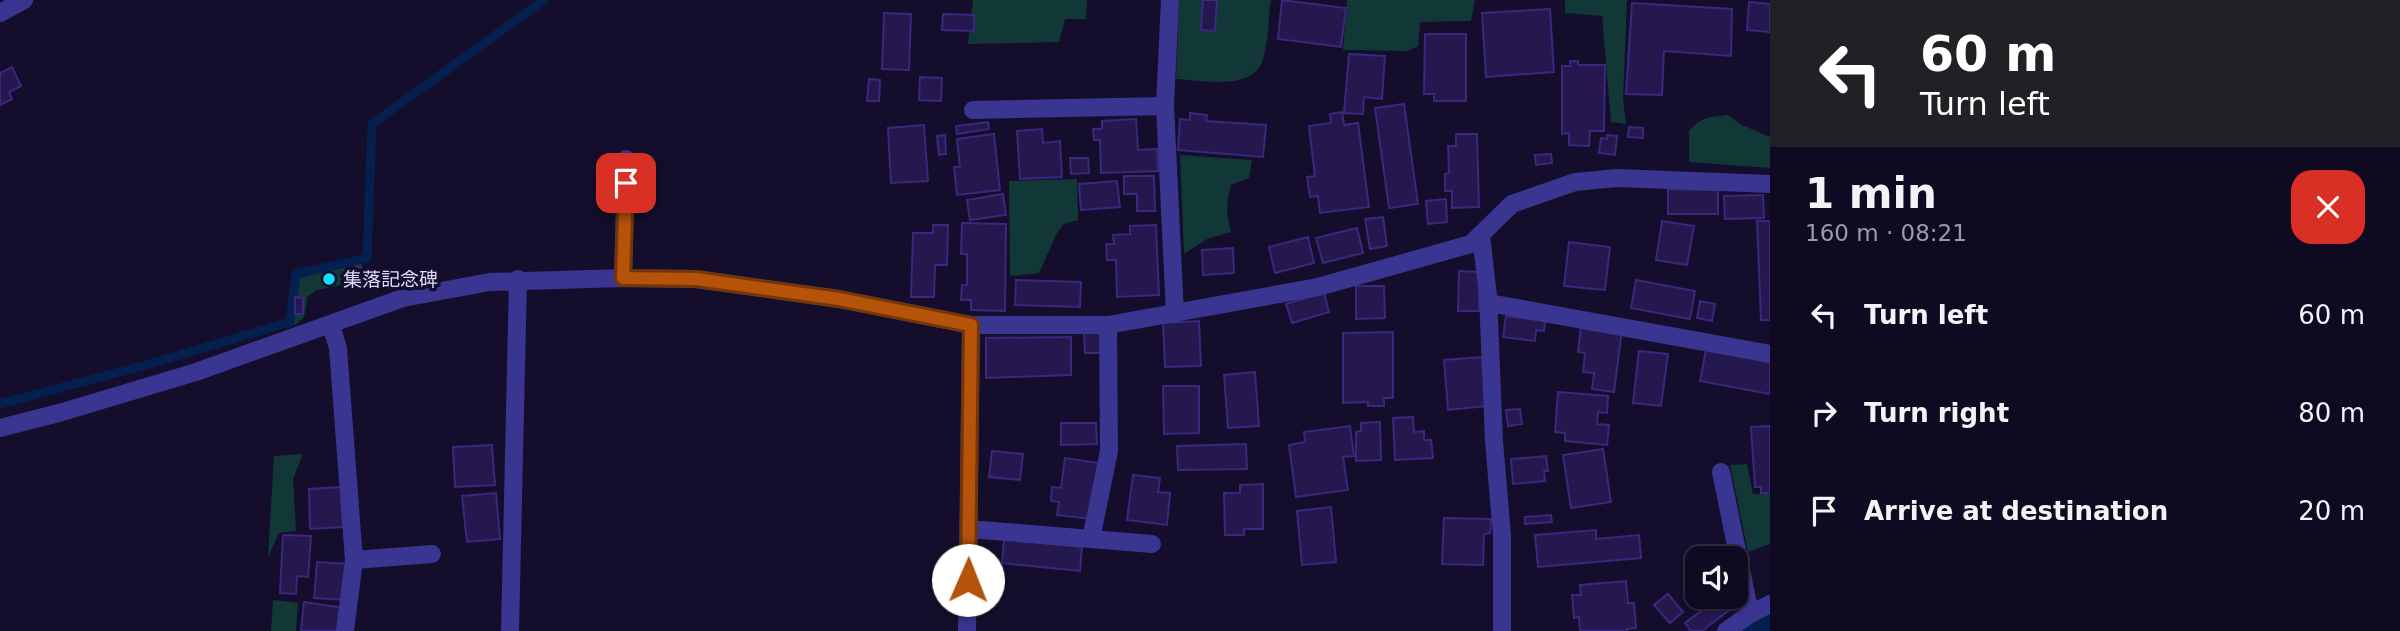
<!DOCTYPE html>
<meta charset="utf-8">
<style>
:root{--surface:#0f0a21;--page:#18132a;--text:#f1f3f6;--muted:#9b9aa5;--line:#2f2b3f}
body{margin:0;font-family:"DejaVu Sans","Noto Sans JP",sans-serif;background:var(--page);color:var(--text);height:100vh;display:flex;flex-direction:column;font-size:26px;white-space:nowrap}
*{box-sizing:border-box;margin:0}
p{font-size:23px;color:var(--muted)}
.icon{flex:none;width:38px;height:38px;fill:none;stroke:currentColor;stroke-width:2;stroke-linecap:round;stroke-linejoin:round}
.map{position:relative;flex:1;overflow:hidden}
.side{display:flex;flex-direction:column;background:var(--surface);width:630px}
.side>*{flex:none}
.guide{background:#202124;color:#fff;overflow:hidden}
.fabs{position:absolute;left:1685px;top:546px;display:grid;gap:14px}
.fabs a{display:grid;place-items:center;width:63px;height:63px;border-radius:14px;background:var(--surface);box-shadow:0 2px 5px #0004,0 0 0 2px var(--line);font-size:35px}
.pin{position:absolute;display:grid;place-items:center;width:60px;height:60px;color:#fff;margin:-30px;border-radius:14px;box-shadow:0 4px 10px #0006}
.me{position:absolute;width:77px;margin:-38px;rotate:1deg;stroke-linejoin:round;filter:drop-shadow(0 0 5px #0008)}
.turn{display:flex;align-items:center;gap:24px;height:147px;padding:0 35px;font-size:32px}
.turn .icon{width:91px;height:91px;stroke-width:2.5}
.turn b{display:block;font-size:49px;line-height:60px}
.round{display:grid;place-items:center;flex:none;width:74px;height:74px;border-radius:21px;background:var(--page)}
.head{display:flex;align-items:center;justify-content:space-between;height:119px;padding:0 35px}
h1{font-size:42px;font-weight:600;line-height:52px}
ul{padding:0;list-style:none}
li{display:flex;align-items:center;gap:21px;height:98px;padding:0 35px}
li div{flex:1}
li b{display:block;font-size:26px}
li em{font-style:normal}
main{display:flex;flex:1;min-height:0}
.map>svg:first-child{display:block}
.green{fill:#113736}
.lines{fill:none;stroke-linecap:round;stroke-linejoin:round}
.stream{stroke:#051f4f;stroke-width:9}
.canal{stroke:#051f4f;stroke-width:30}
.building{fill:#24184f;stroke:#39287e;stroke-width:2}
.minor{stroke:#393590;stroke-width:18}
.route-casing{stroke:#753606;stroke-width:18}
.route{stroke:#b45309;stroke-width:12}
.poi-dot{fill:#06e5ff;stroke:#140e2c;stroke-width:2.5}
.labels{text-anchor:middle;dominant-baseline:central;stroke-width:7;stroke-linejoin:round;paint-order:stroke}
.poi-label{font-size:19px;fill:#dedaff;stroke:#140e2c;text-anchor:start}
</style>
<main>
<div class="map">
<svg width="1770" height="631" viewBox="0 0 1770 631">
<rect width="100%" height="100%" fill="#140e2c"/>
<path class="green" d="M973,0H1087L1086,19H1065L1059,42L968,44Z
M1179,0H1271C1268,19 1269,41 1263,59C1254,92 1202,80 1176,79Z
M1347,0H1475L1471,21L1420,22L1418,46L1408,51L1343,50Z
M1565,0H1627L1623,98L1626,124L1611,122L1602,16L1565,13Z
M1728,115L1740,124L1770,137V168L1689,162V131C1702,116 1710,117 1728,115Z
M1180,155L1252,160L1249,178L1231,185C1226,202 1226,215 1231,232L1207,239L1184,254Z
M1077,179L1078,220L1064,224L1057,233L1039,273L1010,276L1009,181Z
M361,262L365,277L342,285L317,290L307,297C305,314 307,320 290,327L297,275Z
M303,454L293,479L296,531L279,533L268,557L274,456Z
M1747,464L1753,494L1770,493V544L1748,552L1730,465Z
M273,600L298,603L296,631H271Z"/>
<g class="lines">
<path class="stream" d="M0,404L146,365L290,322L296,274L367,258L372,124L544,0"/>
<path class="canal" d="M1753,631L1770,619"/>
</g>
<path class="building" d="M1203,0H1217L1215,31L1201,30Z
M1282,0L1346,8L1341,47L1278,39Z
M1749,2L1770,4V32L1747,30Z
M1632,3L1732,9L1731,56L1664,51L1662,95L1626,94Z
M1550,9L1554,72L1486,77L1482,13Z
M884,13L911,14L909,70L882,69Z
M943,14L974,15V31L942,30Z
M1425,34H1466V101H1434V94H1424Z
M1349,54L1385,56L1382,99L1364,97L1363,114L1344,113Z
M1570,61H1578V65H1605L1604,131H1590L1589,146L1569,145V133L1562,134V66H1570Z
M12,67L21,86L9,92L12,99L0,105V73Z
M920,77L942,78L941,101L919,100Z
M869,79L880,80L879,101H867Z
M1404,104L1418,204L1389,208L1375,108Z
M1342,112L1344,125L1358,123L1369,207L1320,213L1318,196L1310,197L1307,177L1315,176L1309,126L1331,123L1330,114Z
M1190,113L1207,115L1206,121L1266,125L1263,157L1178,150L1180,119L1190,120Z
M1136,119L1138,150L1157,149L1158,171L1101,173L1100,140H1094L1093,129H1102V121Z
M988,122L989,129L957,134L956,126Z
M924,125L928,181L891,183L888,128Z
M1629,127L1643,128V138L1628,137Z
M1042,129L1043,143L1060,141L1062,177L1020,179L1017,131Z
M994,134L1000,190L957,195L954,167H960L957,139Z
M1456,134H1477L1479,207L1452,208V191H1445V174L1449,173L1448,146H1456Z
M945,135L946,154L939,155L937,136Z
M1607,135L1617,136L1615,155L1599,153L1601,138L1607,139Z
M1551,154L1552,163L1536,165L1535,155Z
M1070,158H1088L1089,173L1071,174Z
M1124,176H1154L1155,211H1137V194H1124Z
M1117,181L1120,207L1081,210L1079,184Z
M1668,189L1718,190V214H1668Z
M1003,194L1006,215L970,220L967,200Z
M1763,195L1764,218L1725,219L1724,196Z
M1446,199L1447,222L1428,224L1426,201Z
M1383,217L1387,246L1370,249L1365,219Z
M1662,221L1694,226L1687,265L1656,260Z
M1757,221H1770V320H1761Z
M962,223L1006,224L1005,311L971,310V300H961L962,285H967V254H961Z
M933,225H948L947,265H935L934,297H911L913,233H933Z
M1156,225L1159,295L1117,297L1116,260H1107L1106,244H1114L1113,235L1130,234V226Z
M1357,228L1363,253L1323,263L1316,238Z
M1308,237L1314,263L1275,273L1269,247Z
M1569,242L1610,247L1605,290L1564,286Z
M1233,248L1234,273L1203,275L1202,250Z
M360,266L362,275L346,279L344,270Z
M1459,271L1480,272L1479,311H1458Z
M1016,280L1081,282L1080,307L1015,305Z
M1636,280L1695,291L1690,319L1631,308Z
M1356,286H1384L1385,318L1356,319Z
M1324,293L1329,312L1292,323L1286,304Z
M295,297L303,298V314H295Z
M1700,301L1715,304L1712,321L1697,318Z
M1506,316L1545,321L1544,331L1536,330L1535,341L1503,337Z
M1199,321L1201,366L1165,367L1163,323Z
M1581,326L1622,330L1614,392L1592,389L1594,373L1583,372L1585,353L1578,352Z
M1107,332L1108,353H1085L1084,333Z
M1393,332V398H1384V406H1368V402L1343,403V333Z
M1071,337V375L986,378V338Z
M1706,350L1770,362V394L1700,381Z
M1639,351L1668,354L1661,406L1633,403Z
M1482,357L1486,406L1448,410L1444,360Z
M1255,372L1259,426L1228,428L1224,375Z
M1163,386H1199V433L1164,434Z
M1558,392L1608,396L1607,413L1598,412L1597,424L1609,425L1607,445L1565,441V433L1555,432Z
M1520,409L1522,424L1508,426L1506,410Z
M1413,417L1414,432L1424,431V440H1431L1433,458L1395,460L1393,418Z
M1380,422L1381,460L1356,461V432L1361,431V423Z
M1061,423H1096L1097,444L1061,445Z
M1350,426L1354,456L1343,457L1348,490L1296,497L1289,445L1305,442L1304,432Z
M1770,426V493H1761V487H1755L1751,427Z
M1246,444L1247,469L1178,470L1177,446Z
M492,445L495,485L455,487L453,447Z
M1603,449L1611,502L1571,508L1563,455Z
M992,451L1023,454L1020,480L989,477Z
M1546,456L1548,471H1544L1545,481L1513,484L1511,459Z
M1065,458L1099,463L1092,519L1057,515L1059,502L1051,501L1052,487L1061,488Z
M1133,475L1160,478L1158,492L1170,493L1167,525L1127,520Z
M1263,484V529H1244V535H1225L1224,493H1240V485Z
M341,487L343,527L310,529L309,489Z
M496,493L500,539L467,542L462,496Z
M1331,507L1336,562L1302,565L1297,511Z
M1551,515L1552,522L1525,524V517Z
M1444,518L1491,519L1490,533L1484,534L1483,565L1442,564Z
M1596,530V539L1639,535L1641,558L1538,567L1535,535Z
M283,535L311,536L308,577L297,576L296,594L280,593Z
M1004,539L1082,547L1080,571L1002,563Z
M317,562L349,564L346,600L314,598Z
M1626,581L1628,603H1634L1636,628L1627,629V631H1580L1579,617L1574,618L1572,595H1581L1580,585Z
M1668,594L1683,612L1670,623L1654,605Z
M1720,597H1724L1732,608L1702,631H1691L1685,623Z
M304,602L345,608L341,631H301Z"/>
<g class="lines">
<path class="minor" d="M1170,0L1165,106L1175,314
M0,13L24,0
M973,110L1165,106
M1481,235L1488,296L1494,441L1502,535V631
M623,278L626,159
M1489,303L1770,354
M331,325L338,348L354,560L345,631
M0,428L59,413L196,372L403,298L490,282L623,278L696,279L839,299L971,325H1108L1318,287L1471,244L1512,204L1575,182L1617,178L1770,184
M1721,472L1750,614
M969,529L1152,544
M1091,539L1109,451L1108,325
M354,560L432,554
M510,631L518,279
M967,631L971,325
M1726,631L1750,614L1770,604"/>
</g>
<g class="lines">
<g class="route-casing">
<path id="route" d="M626,183L623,278L696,279L839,299L971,325L968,580"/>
</g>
<use href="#route" class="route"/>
</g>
<circle class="poi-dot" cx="329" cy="279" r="7"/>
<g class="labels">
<g class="poi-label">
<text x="343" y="279">集落記念碑</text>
</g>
</g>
</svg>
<div class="fabs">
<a><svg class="icon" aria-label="sound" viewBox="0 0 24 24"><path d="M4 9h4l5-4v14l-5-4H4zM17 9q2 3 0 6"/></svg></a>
</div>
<div class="pin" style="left:626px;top:183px;background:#d93025"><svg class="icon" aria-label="arrive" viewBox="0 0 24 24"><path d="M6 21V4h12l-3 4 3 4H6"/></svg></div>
<svg class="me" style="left:968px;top:580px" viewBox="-20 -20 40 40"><circle r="19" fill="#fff"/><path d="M0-13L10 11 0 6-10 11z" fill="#b45309"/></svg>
</div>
<section class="side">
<div class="guide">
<div class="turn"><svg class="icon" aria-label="left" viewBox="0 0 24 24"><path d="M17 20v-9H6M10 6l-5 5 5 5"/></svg><div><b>60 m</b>Turn left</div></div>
</div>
<div class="head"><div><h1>1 min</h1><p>160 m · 08:21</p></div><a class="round" style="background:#d93025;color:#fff"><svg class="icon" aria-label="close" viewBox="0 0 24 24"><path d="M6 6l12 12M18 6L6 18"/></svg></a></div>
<ul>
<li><svg class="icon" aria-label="left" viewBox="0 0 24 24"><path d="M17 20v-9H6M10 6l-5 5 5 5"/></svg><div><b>Turn left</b></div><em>60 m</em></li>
<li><svg class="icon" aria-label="right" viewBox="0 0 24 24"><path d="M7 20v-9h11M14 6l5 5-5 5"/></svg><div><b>Turn right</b></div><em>80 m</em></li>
<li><svg class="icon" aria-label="arrive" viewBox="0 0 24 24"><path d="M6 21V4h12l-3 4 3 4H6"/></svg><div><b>Arrive at destination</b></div><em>20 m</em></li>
</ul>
</section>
</main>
